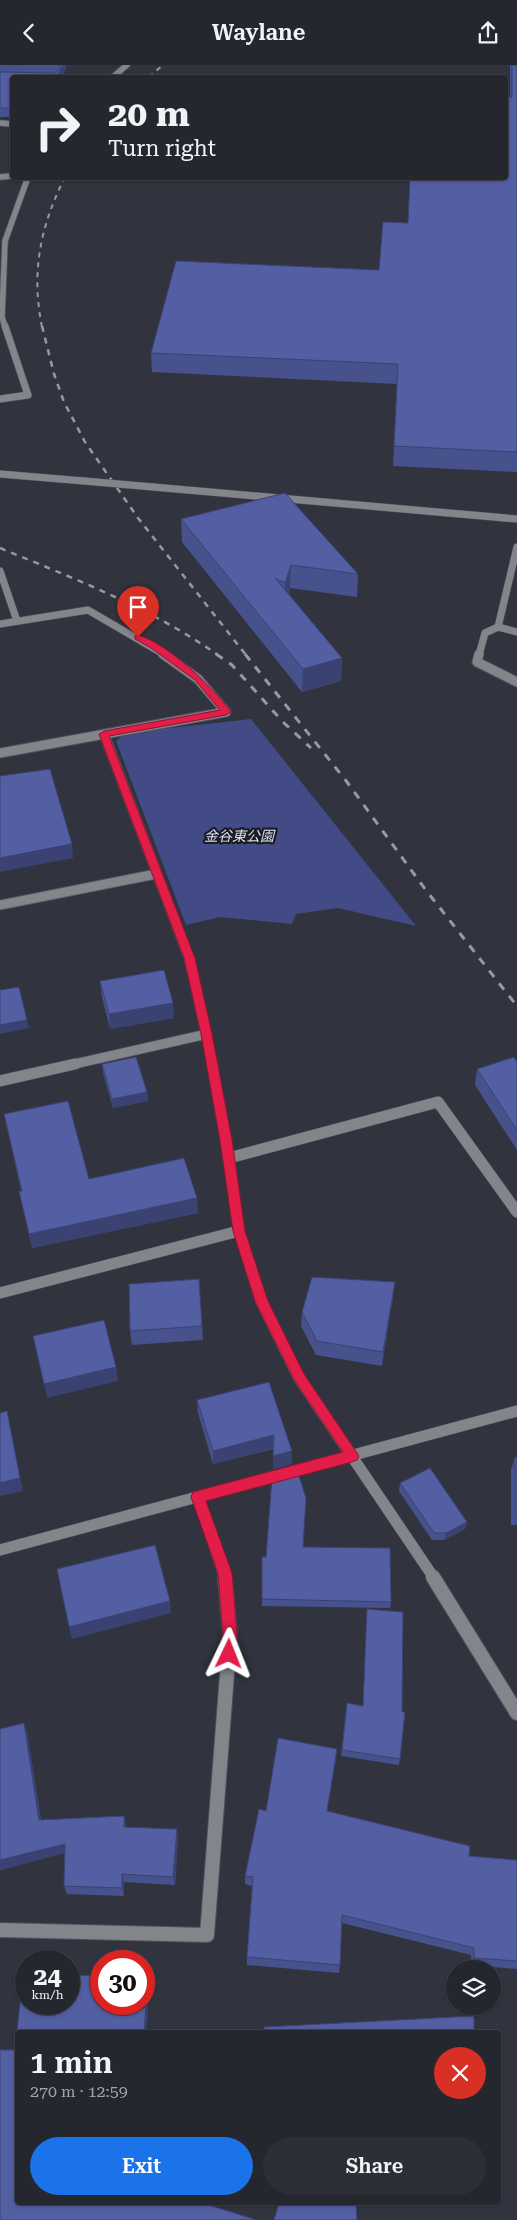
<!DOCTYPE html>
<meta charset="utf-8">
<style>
:root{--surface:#25272f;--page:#2d2f37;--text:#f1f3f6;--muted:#a3a5aa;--line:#42444b;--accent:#1a73e8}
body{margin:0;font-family:"Roboto Serif","Noto Sans JP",serif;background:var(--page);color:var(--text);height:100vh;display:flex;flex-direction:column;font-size:19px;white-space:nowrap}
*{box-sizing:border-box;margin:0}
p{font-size:16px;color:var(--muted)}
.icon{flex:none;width:28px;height:28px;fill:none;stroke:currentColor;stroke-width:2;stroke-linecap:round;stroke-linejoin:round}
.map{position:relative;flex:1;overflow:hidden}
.panel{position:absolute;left:15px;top:1965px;width:486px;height:175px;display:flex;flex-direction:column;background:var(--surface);border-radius:5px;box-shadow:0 1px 4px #0004,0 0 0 1px var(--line)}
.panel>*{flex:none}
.top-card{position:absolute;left:10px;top:10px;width:498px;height:105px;border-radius:5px;box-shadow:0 1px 4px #0004,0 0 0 1px var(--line);background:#25272f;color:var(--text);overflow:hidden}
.buttons{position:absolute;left:446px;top:1895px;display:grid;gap:10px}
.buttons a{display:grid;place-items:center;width:55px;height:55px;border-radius:50%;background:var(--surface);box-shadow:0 1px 4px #0004,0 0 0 1px var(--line);font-size:25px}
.speed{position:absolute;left:15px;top:1885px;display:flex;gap:10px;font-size:25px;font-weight:700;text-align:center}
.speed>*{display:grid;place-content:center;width:65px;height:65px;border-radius:50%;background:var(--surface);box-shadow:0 1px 4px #0004,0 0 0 1px var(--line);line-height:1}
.speed small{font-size:12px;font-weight:400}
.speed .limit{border:8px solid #d22;background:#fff;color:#111}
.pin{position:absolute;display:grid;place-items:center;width:42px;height:42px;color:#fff;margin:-51px -21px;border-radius:50% 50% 50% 0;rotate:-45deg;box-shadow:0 0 5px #0007}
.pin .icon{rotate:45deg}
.me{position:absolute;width:55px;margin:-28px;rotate:2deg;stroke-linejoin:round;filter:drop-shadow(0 0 4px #0008)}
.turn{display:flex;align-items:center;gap:18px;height:105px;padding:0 15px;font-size:22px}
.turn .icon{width:65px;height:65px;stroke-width:2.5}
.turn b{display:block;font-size:35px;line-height:42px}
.round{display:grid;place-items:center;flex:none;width:52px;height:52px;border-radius:26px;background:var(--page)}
.overview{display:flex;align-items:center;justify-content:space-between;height:85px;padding:0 15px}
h1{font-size:30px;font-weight:600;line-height:38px}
.cta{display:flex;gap:10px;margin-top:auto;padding:10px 15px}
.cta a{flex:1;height:58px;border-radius:30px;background:var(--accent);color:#fff;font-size:20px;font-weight:600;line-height:58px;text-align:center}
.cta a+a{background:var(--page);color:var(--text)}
header{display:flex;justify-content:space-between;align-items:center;height:65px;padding:0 15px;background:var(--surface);font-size:22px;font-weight:600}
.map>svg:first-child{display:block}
.green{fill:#424b85}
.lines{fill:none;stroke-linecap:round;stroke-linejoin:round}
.minor-far4-casing{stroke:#4f515c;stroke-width:7}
.minor-far3-casing{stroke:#4f515c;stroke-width:8}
.minor-far2-casing{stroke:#4f515c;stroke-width:11}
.minor-far1-casing{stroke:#4f515c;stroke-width:12}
.minor-casing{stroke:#4f515c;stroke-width:16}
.tertiary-casing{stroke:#4f515c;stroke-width:8}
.minor-far4{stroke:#83858b;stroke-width:5.5}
.minor-far3{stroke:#83858b;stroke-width:7}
.minor-far2{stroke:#83858b;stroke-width:9}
.minor-far1{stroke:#83858b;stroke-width:11}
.minor{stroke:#83858b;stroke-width:14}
.tertiary{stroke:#83858b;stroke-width:7}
.rail-far2{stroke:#9799a2;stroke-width:2;stroke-dasharray:5 5;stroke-linecap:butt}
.rail-far1{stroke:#9799a2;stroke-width:2.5;stroke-dasharray:6 6;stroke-linecap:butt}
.rail{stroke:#9799a2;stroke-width:3;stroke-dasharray:8 8;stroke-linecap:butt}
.tertiary-bridge-casing{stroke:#4f515c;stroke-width:8;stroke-linecap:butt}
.tertiary-bridge{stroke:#83858b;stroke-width:7}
.wall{fill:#47518c}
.shaded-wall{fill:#3a4272}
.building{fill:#535ea3;stroke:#3a4272}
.route{fill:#e11d48;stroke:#92132f}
.labels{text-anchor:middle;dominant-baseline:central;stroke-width:4.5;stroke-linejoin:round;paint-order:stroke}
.park-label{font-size:14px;font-style:italic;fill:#dbe0f4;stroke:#1a1c21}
</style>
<header><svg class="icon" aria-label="back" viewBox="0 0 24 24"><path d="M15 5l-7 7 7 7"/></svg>Waylane<svg class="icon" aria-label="share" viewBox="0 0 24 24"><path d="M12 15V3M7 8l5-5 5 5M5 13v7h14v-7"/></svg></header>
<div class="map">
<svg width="517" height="2155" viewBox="0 0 517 2155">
<rect width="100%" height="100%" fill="#31343f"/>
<path class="green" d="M251,654L416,861L338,843L296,849L292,859L220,852L186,860L116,676L126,668Z"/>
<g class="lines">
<g class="minor-far4-casing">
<path id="minor-far4" d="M113,12L127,0
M0,58L12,59
M0,112L12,111
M5,262L2,252L5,176L28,112"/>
</g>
<g class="minor-far3-casing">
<path id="minor-far3" d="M0,334L28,330L5,261
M517,482L498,562L517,567
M0,506L17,556
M0,559L88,545L165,590
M479,590L485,568L498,562"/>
</g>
<g class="minor-far2-casing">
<path id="minor-far2" d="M479,589L477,597L517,617
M104,669L189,893L213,1000
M0,688L226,647L198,614L163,589
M0,840L156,809
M70,1000L207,969"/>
</g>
<g class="minor-far1-casing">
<path id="minor-far1" d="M212,999L229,1093L239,1166L261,1236L299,1313L434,1513
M0,1016L75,999
M229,1093L438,1037L517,1147
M0,1228L239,1166
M198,1432L225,1513
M0,1485L517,1346"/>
</g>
<g class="minor-casing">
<path id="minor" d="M433,1512L517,1648
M0,1865L207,1870L230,1570L225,1512"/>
</g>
<g class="tertiary-casing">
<path id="tertiary" d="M0,409L84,416
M153,422L517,454"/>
</g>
<use href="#minor-far4" class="minor-far4"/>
<use href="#minor-far3" class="minor-far3"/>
<use href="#minor-far2" class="minor-far2"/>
<use href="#minor-far1" class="minor-far1"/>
<use href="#minor" class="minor"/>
<use href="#tertiary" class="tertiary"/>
<path class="rail-far2" d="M149,12L163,0
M42,262C31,207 40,162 65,112"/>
<path class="rail-far1" d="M42,261L54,309L64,337L85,377L138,453L246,590
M0,483C75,514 151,543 218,590"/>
<path class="rail" d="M216,589L232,600L283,657L311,683
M245,589L347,717L425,824L517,941"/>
<g class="tertiary-bridge-casing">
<path id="tertiary-bridge" d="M84,416L153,422"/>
</g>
<use href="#tertiary-bridge" class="tertiary-bridge"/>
</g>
<path class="wall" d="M0,0H67L62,12H12V52H0Z
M510,0H517V407L393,401L397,319L152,307L151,288L379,205L408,158L510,32Z
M181,454L358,509L357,532L290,523L289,529L342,593L341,616L302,627L182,477Z
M100,916L174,953L110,964L102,932Z
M517,997V1085L475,1020L477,1004Z
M102,999L147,1027L148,1036L113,1043L103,1008Z
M4,1049L89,1114L198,1148L32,1183L19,1126H21Z
M199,1214L203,1275L132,1280L130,1266Z
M393,1232L382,1301L316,1290L301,1261L302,1247Z
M269,1317L292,1399L273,1404V1384L213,1399L198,1348L197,1335Z
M515,1392L517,1393V1460H511V1405Z
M400,1418L467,1457L465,1464L444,1475H432L399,1426Z
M303,1482L391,1537L390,1543L262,1541V1492H266Z
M367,1544L400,1694L399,1700L341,1691L347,1638L363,1641Z
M0,1664L27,1667L41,1755L124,1751L126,1762L178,1773L175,1820L124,1817V1831L67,1829L64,1821L65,1788L0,1805Z
M336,1694L327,1746L469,1791L517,1795V1904L471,1900V1890L342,1858L340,1900L339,1908L247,1900V1892L252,1821L245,1819V1811L266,1746Z"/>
<path class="shaded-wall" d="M63,0H67L62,12H57Z
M291,500L290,523L285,541V518Z
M342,593L341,616L302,627L303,604Z
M72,779L73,793L0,807V793Z
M173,938L174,953L110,964L109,949Z
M27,955L29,963L0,969V960Z
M147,1027L148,1036L113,1043L112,1034Z
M197,1133L198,1148L32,1183L29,1169Z
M395,1217L393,1232L382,1301L383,1287Z
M116,1302L118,1316L47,1333L44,1319Z
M7,1346L23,1426L0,1431V1418Z
M274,1370V1383L213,1399V1386Z
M292,1386V1399L273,1404V1391Z
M467,1457L465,1464L444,1475L446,1468Z
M170,1536L171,1548L72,1574L69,1562Z
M24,1658L27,1667L42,1764L39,1755Z
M124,1751L126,1759V1770L124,1762Z
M177,1764L178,1773L175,1820L173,1812Z
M65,1779L68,1787L0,1805V1795Z
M122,1809L124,1817V1831L122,1823Z
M148,1912L150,1919L146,1968H144Z"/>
<path class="building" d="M58,0H63L57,12H12V43H0V7L56,8L61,3Z
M512,0H517V387L394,381L398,299L151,288L176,196L379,205L383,157L408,158L410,112H505V32H512Z
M285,428L358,509L291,500L285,518L275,513L342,593L303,604L181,454Z
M50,704L72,779L0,793V711Z
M164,905L173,938L109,949L100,916Z
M19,922L27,955L0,960V925Z
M136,992L147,1027L112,1034L102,999Z
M514,992L517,997V1065L477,1004Z
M68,1036L89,1114L184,1093L197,1133L29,1169L19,1126H22L4,1049Z
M312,1212L395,1217L383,1287L317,1276L302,1247Z
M199,1214L202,1261L130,1266L129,1219Z
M104,1255L116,1302L44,1319L33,1271Z
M269,1317L292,1386L273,1391L274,1370L213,1386L197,1335Z
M7,1346L20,1413L0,1418V1348Z
M515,1392L517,1393V1447H515Z
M430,1403L467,1457L446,1468H434L400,1418Z
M297,1405L306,1433L303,1482L390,1483L391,1537L262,1534V1492H266L272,1412Z
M155,1480L170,1536L69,1562L57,1504Z
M367,1544L403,1547L402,1647H405L400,1694L342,1685L347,1638L363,1641Z
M24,1658L39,1755L124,1751V1762L177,1764L173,1812L122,1809V1823L64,1821L65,1779L0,1795V1664Z
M278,1673L337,1684L327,1746L470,1781L469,1791L517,1795V1896L474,1893V1883L342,1850L340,1900L247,1892L253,1812L245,1811L259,1744L266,1746Z
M23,1909H26V1939H69V1910L101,1911V1939H144V1912H148L144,1968H18V2138H202L257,2155H0V1985H15Z
M474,1951V1968H264V1962Z
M279,2138H356L357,2155H274Z"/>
<path class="route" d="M138,570C168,579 212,621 231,647L226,650L109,671L195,893L212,969L232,1075L245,1166L268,1236L304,1309L359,1391L357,1395L352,1397L206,1436L232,1508L237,1570L234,1594L229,1596L224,1594L222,1589L223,1570L218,1508L191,1432L193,1427L343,1387L295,1316L255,1236L233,1166L220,1075L201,969L184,893L99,669L104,666L220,645L195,615L151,583L135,574V571Z"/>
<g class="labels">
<g class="park-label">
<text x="239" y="771">金谷東公園</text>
</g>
</g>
</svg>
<div class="buttons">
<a><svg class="icon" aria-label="layers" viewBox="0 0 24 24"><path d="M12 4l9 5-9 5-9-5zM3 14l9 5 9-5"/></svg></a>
</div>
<div class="speed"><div>24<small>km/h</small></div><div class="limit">30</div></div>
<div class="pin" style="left:138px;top:572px;background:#d93025"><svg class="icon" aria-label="arrive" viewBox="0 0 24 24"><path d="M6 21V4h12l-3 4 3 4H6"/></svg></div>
<svg class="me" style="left:229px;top:1589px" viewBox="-20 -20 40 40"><path d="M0-17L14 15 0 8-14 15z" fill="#e11d48" stroke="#fff" stroke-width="4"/></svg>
<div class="top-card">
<div class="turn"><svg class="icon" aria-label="right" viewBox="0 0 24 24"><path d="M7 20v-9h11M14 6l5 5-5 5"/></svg><div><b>20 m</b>Turn right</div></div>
</div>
<section class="panel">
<div class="overview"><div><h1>1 min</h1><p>270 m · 12:59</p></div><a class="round" style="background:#d93025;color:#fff"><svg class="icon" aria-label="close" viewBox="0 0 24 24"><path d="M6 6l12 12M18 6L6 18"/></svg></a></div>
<div class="cta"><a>Exit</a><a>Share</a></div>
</section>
</div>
